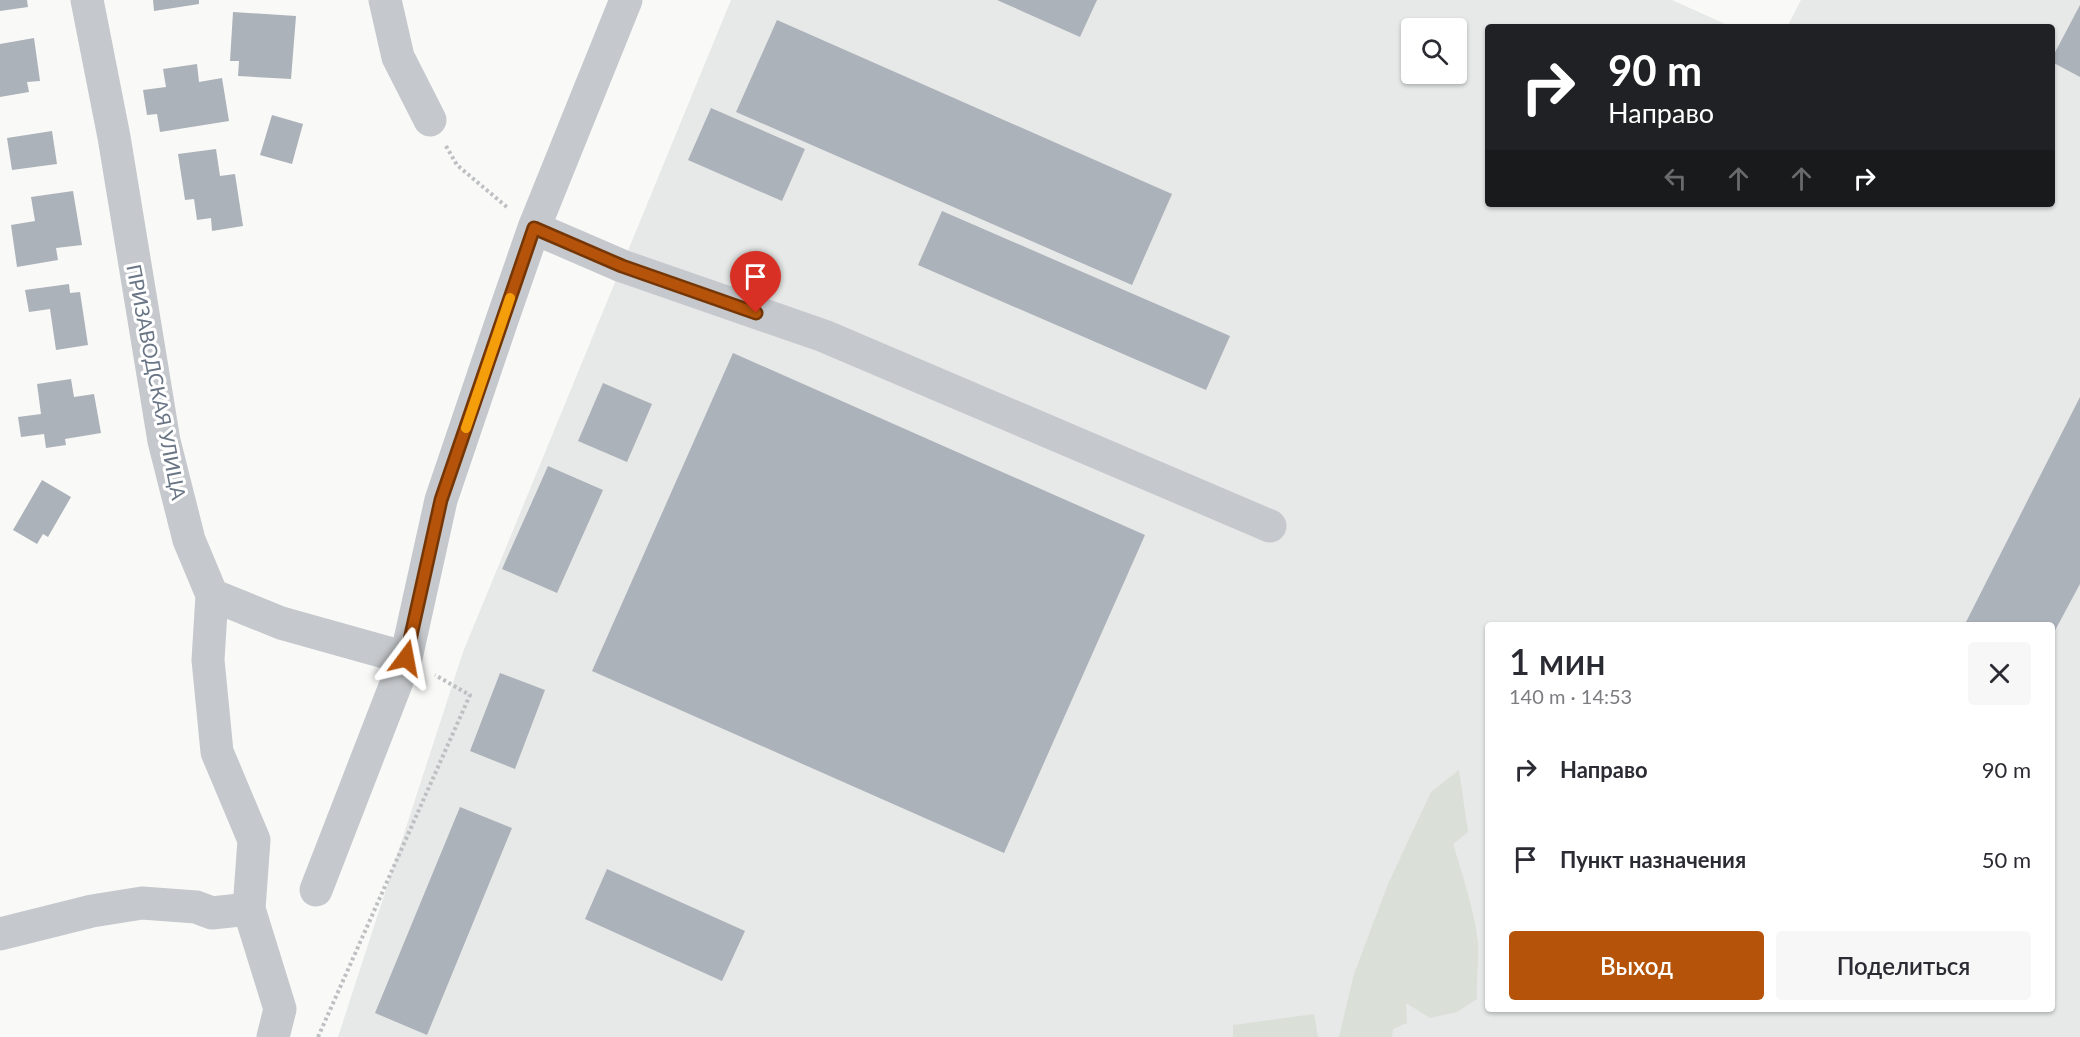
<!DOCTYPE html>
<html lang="ru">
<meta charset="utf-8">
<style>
:root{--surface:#fff;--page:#f7f7f7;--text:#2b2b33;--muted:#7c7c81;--accent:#b45309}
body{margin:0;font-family:Lato,sans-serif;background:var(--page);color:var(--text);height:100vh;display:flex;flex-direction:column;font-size:22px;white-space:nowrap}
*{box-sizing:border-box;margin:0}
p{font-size:20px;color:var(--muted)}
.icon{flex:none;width:33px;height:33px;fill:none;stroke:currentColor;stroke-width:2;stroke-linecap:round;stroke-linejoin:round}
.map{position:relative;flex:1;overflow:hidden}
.sheet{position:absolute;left:1485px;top:622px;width:570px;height:390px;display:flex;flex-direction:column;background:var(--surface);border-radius:6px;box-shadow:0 2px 4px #0004}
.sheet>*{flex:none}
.top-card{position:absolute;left:1485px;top:24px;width:570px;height:183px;border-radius:6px;box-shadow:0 2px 4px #0004;background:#202124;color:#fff;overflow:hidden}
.tools{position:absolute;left:1401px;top:18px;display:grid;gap:12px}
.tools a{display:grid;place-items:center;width:66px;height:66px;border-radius:6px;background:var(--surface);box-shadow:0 2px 4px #0004;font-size:30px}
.pin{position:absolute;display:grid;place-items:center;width:51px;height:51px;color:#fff;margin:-62px -26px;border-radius:50% 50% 50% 0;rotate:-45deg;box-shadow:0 0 6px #0007}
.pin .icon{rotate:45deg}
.me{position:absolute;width:66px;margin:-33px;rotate:13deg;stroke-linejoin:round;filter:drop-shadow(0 0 4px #0008)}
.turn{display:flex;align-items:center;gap:21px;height:126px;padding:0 24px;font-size:27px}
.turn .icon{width:78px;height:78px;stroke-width:2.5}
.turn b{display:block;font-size:42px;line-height:51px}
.lanes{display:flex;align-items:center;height:57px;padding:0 24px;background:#0003;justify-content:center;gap:30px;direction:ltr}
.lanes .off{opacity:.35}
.round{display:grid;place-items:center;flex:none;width:63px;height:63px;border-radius:6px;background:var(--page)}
.head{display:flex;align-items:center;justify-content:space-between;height:102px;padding:0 24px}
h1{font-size:36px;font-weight:600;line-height:45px}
.button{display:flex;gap:12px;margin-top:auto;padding:12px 24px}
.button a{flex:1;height:69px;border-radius:6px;background:var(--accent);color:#fff;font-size:24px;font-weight:600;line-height:69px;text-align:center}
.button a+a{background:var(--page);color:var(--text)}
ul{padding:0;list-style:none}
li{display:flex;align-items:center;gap:18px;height:90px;padding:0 24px}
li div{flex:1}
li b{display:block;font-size:22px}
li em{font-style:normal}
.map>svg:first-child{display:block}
.built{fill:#e7e8e8;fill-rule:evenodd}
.green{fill:#dae0d8}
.building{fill:#acb2b9}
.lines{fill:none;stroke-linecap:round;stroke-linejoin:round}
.path{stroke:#bdbfc2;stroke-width:4;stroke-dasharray:3 3;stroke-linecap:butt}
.minor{stroke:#c5c8cc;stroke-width:33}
.route-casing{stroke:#753606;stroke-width:15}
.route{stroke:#b45309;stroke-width:10}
.slow{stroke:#f59e0b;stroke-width:10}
.labels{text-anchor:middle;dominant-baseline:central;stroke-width:6;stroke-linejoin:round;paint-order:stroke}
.street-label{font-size:20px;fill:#6a7686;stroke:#fff}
</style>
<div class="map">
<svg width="2080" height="1037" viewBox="0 0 2080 1037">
<rect width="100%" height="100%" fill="#f9f9f7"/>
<path class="built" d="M731,0H1672L1732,27H1488V204H2052V27H1787L1801,0H2080V1037H338L463,652ZM1412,28H1456V74H1412ZM1488,626H2052V1010H1488Z"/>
<path class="green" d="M1459,770L1468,832L1453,844C1463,877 1474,909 1478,943C1479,962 1476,981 1477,999L1457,1012L1430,1018L1406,1003L1407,1023L1393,1029L1392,1037H1339L1354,974L1388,884L1431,792Z
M1314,1014L1318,1037H1233V1025Z"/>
<path class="building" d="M0,0H27L28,7L0,11Z
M153,0H199V4L154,11Z
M997,0H1097L1080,37Z
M2080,5V77L2052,62V58Z
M233,12L296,16L291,79L238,76L239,61H230Z
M777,20L1172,194L1132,285L736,112Z
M34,38L40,81L27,82L29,92L0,97V44Z
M197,64L199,82L222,78L229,121L160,132L157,114L147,115L143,90L166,87L163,69Z
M711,108L805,149L782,201L688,160Z
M272,115L303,124L292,164L260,155Z
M52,131L57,164L12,170L7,138Z
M216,149L220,176L235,174L243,226L212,231L211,218L197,220L194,199L185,200L178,154Z
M73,191L82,245L56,248L58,260L17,267L11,225L35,221L31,197Z
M942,211L1230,336L1206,390L918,265Z
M69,284L70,293L80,292L88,345L56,350L50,309L29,312L25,290Z
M733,353L1145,535L1004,853L592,671Z
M71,379L74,397L94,394L101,433L65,439L66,445L46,448L44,434L21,437L18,417L41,414L37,384Z
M603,383L652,404L627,462L578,441Z
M2080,397V584L2052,636V626H1964Z
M548,466L603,490L557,593L502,569Z
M42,480L71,497L48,537L43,534L37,544L13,530Z
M500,673L545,690L515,769L470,751Z
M460,807L512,828L427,1035L375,1013Z
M607,869L745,931L722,981L585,919Z"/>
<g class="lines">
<path class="path" d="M446,146L457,165L508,208
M318,1037L470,695L435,675"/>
<path class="minor" d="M87,0L114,137L164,441L189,540L212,595L208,660L217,752L254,840L249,909L280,1009L273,1037
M385,0L398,57L430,120
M534,228L622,266L824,336L1270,526
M212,595L281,623L406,658
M316,890L406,658L441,500L501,323L534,228L626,0
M0,934L92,911L142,903L196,907L212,913L249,909"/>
</g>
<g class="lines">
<g class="route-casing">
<path id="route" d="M406,658L441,500L534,228L622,266L756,313"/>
</g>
<use href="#route" class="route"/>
<path class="slow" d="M466,428L510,298"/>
</g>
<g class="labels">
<g class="street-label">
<text transform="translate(157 382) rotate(79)">ПРИЗАВОДСКАЯ УЛИЦА</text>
</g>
</g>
</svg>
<div class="tools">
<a><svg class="icon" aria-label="search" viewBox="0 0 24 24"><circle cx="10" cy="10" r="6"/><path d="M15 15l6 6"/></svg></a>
</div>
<div class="pin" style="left:756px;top:313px;background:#d93025"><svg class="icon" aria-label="arrive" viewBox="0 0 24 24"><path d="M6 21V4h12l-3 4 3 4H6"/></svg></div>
<svg class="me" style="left:406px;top:658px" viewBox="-20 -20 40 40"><path d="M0-17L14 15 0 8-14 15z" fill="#b45309" stroke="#fff" stroke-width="4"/></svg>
<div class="top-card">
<div class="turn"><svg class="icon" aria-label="right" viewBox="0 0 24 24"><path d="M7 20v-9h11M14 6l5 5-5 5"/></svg><div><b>90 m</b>Направо</div></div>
<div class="lanes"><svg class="icon off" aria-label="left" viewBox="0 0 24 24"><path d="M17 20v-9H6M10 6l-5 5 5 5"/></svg><svg class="icon off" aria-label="ahead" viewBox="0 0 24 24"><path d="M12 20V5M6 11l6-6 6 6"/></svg><svg class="icon off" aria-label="ahead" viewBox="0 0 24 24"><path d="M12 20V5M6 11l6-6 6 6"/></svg><svg class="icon" aria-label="right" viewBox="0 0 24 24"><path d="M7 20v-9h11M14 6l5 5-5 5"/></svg></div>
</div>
<section class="sheet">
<div class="head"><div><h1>1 мин</h1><p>140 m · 14:53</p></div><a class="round"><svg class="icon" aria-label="close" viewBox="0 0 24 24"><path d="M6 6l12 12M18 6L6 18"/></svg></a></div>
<ul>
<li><svg class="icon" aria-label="right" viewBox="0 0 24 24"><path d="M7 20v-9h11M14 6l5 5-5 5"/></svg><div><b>Направо</b></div><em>90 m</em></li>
<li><svg class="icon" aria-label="arrive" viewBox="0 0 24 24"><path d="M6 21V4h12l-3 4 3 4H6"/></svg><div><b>Пункт назначения</b></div><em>50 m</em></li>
</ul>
<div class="button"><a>Выход</a><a>Поделиться</a></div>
</section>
</div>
